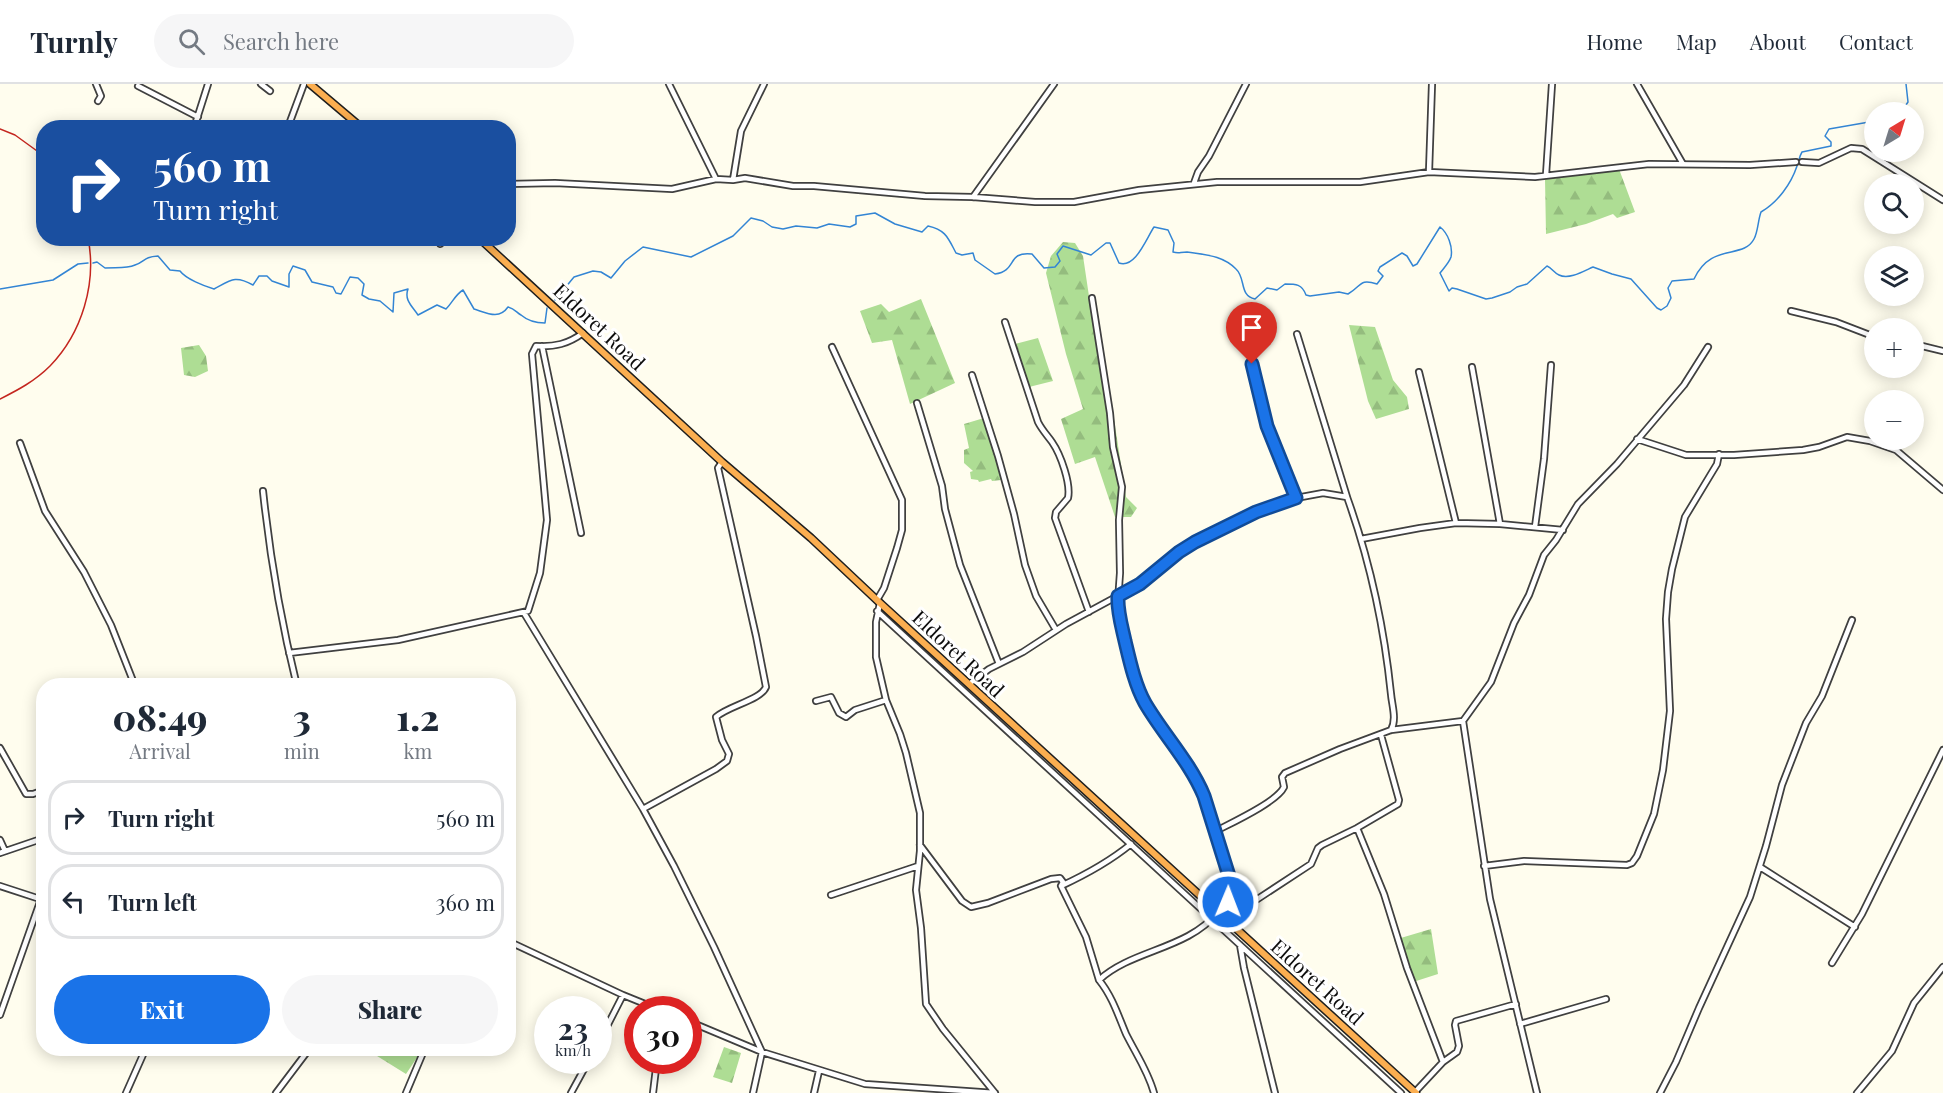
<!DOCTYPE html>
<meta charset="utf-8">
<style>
:root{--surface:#fff;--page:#f6f6f7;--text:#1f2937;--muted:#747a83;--line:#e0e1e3;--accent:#1a73e8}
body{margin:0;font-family:"Playfair Display",serif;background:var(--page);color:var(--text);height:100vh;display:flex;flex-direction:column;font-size:22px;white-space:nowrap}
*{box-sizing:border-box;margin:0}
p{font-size:20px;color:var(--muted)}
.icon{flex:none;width:33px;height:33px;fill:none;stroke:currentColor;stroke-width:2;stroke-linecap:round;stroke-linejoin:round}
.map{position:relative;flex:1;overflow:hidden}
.side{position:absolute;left:36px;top:594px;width:480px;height:378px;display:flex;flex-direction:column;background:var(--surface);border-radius:24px;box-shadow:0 3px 15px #0003}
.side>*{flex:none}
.guide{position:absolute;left:36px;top:36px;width:480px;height:126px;border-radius:24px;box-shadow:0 3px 15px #0003;background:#1a4fa0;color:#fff;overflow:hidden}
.needle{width:39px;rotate:38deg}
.controls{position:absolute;left:1864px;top:18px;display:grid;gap:12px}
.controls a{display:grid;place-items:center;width:60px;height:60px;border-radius:50%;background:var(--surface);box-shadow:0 3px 15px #0003;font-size:30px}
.speed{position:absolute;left:534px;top:912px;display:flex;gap:12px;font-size:30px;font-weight:700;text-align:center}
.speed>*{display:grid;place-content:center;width:78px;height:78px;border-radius:50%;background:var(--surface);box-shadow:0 3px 15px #0003;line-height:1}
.speed small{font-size:15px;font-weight:400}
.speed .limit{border:9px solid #d22;background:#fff;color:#111}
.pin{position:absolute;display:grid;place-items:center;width:51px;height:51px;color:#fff;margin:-62px -26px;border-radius:50% 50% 50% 0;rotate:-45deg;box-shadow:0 0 6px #0007}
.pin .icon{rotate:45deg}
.me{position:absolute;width:66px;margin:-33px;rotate:1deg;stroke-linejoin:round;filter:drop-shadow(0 0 4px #0008)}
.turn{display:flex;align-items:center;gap:21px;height:126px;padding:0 18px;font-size:27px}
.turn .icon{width:78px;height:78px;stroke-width:2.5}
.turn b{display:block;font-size:42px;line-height:51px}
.eta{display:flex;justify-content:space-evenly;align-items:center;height:102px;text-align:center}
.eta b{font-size:36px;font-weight:800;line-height:42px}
.primary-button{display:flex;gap:12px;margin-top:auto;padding:12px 18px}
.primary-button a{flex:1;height:69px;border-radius:36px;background:var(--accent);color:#fff;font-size:24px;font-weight:800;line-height:69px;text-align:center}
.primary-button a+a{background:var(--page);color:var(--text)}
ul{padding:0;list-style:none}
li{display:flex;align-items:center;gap:18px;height:75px;margin:0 12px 9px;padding:0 6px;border:3px solid var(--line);border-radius:24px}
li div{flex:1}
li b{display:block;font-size:22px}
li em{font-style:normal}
header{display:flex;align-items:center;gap:36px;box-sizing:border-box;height:84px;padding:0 30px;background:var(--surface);border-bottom:2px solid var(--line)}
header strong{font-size:28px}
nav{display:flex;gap:33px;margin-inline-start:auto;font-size:21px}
.search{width:420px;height:54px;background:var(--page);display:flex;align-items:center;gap:15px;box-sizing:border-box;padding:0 21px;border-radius:33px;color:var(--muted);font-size:22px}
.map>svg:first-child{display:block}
.forest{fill:url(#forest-firs)}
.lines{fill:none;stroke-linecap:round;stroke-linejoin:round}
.stream{stroke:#3385d4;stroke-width:1.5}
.minor-casing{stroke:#404040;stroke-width:8}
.highway-casing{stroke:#1e1e1e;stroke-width:9}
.minor{stroke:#fff;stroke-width:4.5}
.highway{stroke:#fbae50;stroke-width:6}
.rail{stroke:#c4261f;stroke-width:1.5}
.route-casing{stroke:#114b97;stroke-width:15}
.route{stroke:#1a73e8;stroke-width:10}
.labels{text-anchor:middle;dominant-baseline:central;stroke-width:6;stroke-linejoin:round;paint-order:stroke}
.street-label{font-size:20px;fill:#0d0d0d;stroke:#fff}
</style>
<header>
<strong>Turnly</strong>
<div class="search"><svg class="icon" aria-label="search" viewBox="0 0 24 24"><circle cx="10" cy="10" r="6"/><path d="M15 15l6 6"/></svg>Search here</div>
<nav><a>Home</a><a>Map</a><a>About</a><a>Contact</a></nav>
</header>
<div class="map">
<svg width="1943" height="1009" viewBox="0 0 1943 1009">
<defs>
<pattern id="forest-firs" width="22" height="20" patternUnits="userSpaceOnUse" patternTransform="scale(1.5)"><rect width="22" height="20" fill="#aedd94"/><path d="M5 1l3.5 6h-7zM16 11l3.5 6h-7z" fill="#94bc7e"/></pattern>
</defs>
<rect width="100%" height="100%" fill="#fffdee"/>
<path class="forest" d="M1619,85L1635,128L1617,134L1613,130L1586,140L1546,150L1545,95Z
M1063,158L1075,159L1083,172L1090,219L1108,296L1126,413L1137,424L1131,433H1115L1095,373L1075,380L1061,335L1083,325L1066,270L1046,189L1051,172Z
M921,215L955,299L910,320L892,256L872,259L860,227L881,220L889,228Z
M1349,241L1375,243L1393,296L1407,313L1409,325L1376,335L1368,317Z
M1038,254L1053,297L1029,303L1015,260Z
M199,261L206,272L208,287L195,293L184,291L181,264Z
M984,334L1000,388L1001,396L992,397L991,395L979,398L978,396L971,395L970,388L973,387L964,379V366L969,364L964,340Z
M1431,845L1438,890L1410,899L1394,856Z
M724,963L741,969L732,999L713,993Z
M370,965H407L418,972L406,990L369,967Z"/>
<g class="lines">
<path class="stream" d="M1901,28L1908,18L1906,0
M93,179L97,178L105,184C115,183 126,185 135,181C146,177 143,173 158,172L170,186L180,187C186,195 204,202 214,205C231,196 235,191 253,201L259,192H267L272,197L289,203V190L293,182L305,186L312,198L333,203L336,209L341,210L350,193L358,194L364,200L362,211L369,215L380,217L393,228L394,209L408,205C404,216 412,222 418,231L437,221L446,225C453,218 455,211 463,206L474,225C487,229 499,236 508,223C515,225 516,228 521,231C528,237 536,239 545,239L547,224
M0,205L53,196L78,180L88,179
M555,216L574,193L593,187L601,188L611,194L625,177L643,163L691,173L733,152L751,134L763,137L772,143L783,145L796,142L817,144L829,140L850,143L856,140V132L875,129L895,140L922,148L928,142C946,146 948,154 956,169L962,171L973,169L975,176L995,190C1018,187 1006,167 1032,170L1044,184L1055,183L1060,177L1057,170L1063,162L1091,171L1106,159H1110L1119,179C1135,185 1146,155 1154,143L1168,146L1174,159L1173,168C1179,170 1180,168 1187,168C1205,171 1222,171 1236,185C1246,194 1239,212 1255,215L1267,204L1277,206L1285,200C1296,200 1302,200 1306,211L1310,212L1339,208L1348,210C1362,202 1359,194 1377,200L1383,192L1378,187L1380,183L1402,169L1407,172L1413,182L1417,180L1440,143C1448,149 1453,163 1451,173C1449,179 1443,185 1440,189L1449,207L1452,204L1457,205L1486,215L1492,214L1510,208L1517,203L1527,200L1547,182C1552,184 1554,189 1559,191C1569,196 1584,187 1593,183L1612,190L1631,195L1657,224L1661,226L1667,222L1671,214L1668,204L1672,197L1694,195C1711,158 1743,176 1754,155C1758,148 1758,136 1761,128C1778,118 1791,100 1797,82C1799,77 1799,73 1802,68L1831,62V58L1825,52L1829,45L1875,37"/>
<g class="minor-casing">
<path id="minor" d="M96,0L101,12L98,17
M261,0L270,7
M669,0L716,95
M1637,0L1683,80
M138,2L198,33
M288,43L304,0
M194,44L208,0
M1802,78L1819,79L1851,64L1862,65L1943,116
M1429,88L1432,0
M1546,91L1552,0
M733,96L741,47L764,0
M1194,99L1198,88L1209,72L1246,0
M508,100L555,99L672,105L716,95L733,96L745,94L793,102H814L925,112L973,113L1035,118H1074L1139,106L1217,98H1360L1429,88L1535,93L1649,80L1750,81L1796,78
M973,113L1054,0
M438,154L440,160
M92,157L93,154
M1092,214L1110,329L1113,363L1122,403L1119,436L1120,489L1118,517L1121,541L1136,596L1144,617L1199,699L1204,712L1229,792L1228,818L1226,827L1223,833
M1791,227L1836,238L1875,253
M1245,231L1255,299L1267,342L1296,414
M1005,238L1038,338C1042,346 1047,351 1052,358C1061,371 1071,400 1068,414L1056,428L1055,434L1089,528
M1297,250L1347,413
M1914,260L1943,267
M542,262L581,449
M832,263L902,416V446L897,464L884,504L877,516
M1472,283L1500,440
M1419,288L1456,439
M972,291L998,372L1014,430L1025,481L1036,512L1056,546
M917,319L942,402L945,425L960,481L999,580
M1637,355L1686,371H1734L1803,366L1819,363L1847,353L1870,357L1896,366L1943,406
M20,359L45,427L84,488L111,541L135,602
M263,407C270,473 281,538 297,602
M1535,443L1544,375L1551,281
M1361,455L1420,444L1456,439L1500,440L1563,446
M880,519L876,538V573L886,616L900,650L906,669L920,729V767L916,806L921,844L926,920L943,945L995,1009
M877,527L1401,1009
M524,529L643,725L674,782L714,863L762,968L753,1009
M289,569L398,556L528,527L540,489L547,436L532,270L536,262C555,263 568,260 583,249
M969,600L989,585L1023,568L1066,540L1140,500L1179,468L1233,439L1256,428L1296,414L1323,409L1347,413C1370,477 1384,542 1391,610C1392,622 1397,635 1391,646
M816,617L831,613L839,629L846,633L855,626L886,616
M1381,651L1399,716L1398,720L1357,744L1384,810L1407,884L1443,978
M0,664L26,710H33L44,706
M643,725L716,685L727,677L729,670L722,656L716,633C728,622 761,616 766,603L756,552L718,384L722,378
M1214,748C1231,739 1277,718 1284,703L1282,693L1285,689L1340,665L1391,646L1463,637
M0,756L5,767
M920,761L962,817L971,823L988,819L1051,795L1060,794L1063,798L1061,802L1086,853L1099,896
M0,769L44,754
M1484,782L1524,777L1627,781L1632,779L1637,772L1654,730L1663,686L1670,627L1666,535L1668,508L1672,485L1685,433L1717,380L1719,370
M1760,783L1855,843
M0,802L43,816
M1061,802C1087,790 1109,778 1131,760
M831,811L918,782
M1226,827L1237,826L1250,820L1311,780L1318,764L1322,761L1357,744
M508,857L623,911L660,926
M1240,861L1244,884L1275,1009
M1832,879L1862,830L1943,666
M0,931L41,815
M688,937L762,968L865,1000L995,1009
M1520,940L1606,915
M598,960L623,911
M1415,1008L1443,978L1457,968L1459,962L1455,941L1456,937L1516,920
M126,1009L146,964
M276,1009L310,964
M406,1009L425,964
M571,1009L589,976
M653,1009L657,976
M814,1009L819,987
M1154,1009C1148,987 1136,970 1126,950C1118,931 1112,912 1099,896C1133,865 1187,866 1218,828
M1537,1009L1490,815L1463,637L1491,598L1514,539L1529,511L1544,471L1556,456L1578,420L1617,380L1684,301L1708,263
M1660,1009L1676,978L1699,924L1750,813L1766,762L1782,701L1806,639L1822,612L1852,536
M1857,1009L1892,967L1914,919L1943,883"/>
</g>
<g class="highway-casing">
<path id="highway" d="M310,0L362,44
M479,154L722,378L811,454L880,519L1416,1009"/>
</g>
<use href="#minor" class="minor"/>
<use href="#highway" class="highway"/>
<path class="rail" d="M0,45L15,51L44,72
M0,315C18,306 35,297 50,282C82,249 97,199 88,154"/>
</g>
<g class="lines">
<g class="route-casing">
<path id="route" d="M1228,818L1229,792L1204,712C1190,678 1163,650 1145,619C1135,601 1130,578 1125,557C1122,543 1117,527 1118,512L1140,500L1179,468L1195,458L1256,428L1296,414L1267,342L1252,280"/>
</g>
<use href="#route" class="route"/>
</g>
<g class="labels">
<g class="street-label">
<text transform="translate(600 242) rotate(43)">Eldoret Road</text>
<text transform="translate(959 569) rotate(43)">Eldoret Road</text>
<text transform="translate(1318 897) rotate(42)">Eldoret Road</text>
</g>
</g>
</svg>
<div class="controls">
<a><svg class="needle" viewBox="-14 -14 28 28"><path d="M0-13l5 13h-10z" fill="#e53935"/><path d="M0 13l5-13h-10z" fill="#747a83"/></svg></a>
<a><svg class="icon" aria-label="search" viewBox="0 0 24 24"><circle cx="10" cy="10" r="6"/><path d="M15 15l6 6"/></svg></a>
<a><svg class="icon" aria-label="layers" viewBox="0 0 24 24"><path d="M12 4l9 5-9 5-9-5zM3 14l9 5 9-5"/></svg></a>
<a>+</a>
<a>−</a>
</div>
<div class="speed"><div>23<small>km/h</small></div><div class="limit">30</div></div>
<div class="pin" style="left:1252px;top:280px;background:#d93025"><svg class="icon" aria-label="arrive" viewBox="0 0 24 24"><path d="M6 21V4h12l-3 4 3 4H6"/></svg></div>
<svg class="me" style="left:1228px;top:818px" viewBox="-20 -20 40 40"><circle r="17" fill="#1a73e8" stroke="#fff" stroke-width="3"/><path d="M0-11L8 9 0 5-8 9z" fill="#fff"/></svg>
<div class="guide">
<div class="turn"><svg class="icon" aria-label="right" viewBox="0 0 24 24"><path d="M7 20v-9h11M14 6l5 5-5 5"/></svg><div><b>560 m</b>Turn right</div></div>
</div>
<section class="side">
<div class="eta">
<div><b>08:49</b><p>Arrival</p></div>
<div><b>3</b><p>min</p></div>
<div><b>1.2</b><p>km</p></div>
</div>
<ul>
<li><svg class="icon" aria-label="right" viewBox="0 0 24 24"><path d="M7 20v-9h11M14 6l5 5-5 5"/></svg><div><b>Turn right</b></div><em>560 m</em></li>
<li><svg class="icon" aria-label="left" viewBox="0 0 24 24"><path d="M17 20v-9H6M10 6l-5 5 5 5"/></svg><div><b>Turn left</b></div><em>360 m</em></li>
</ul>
<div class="primary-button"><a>Exit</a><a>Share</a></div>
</section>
</div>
